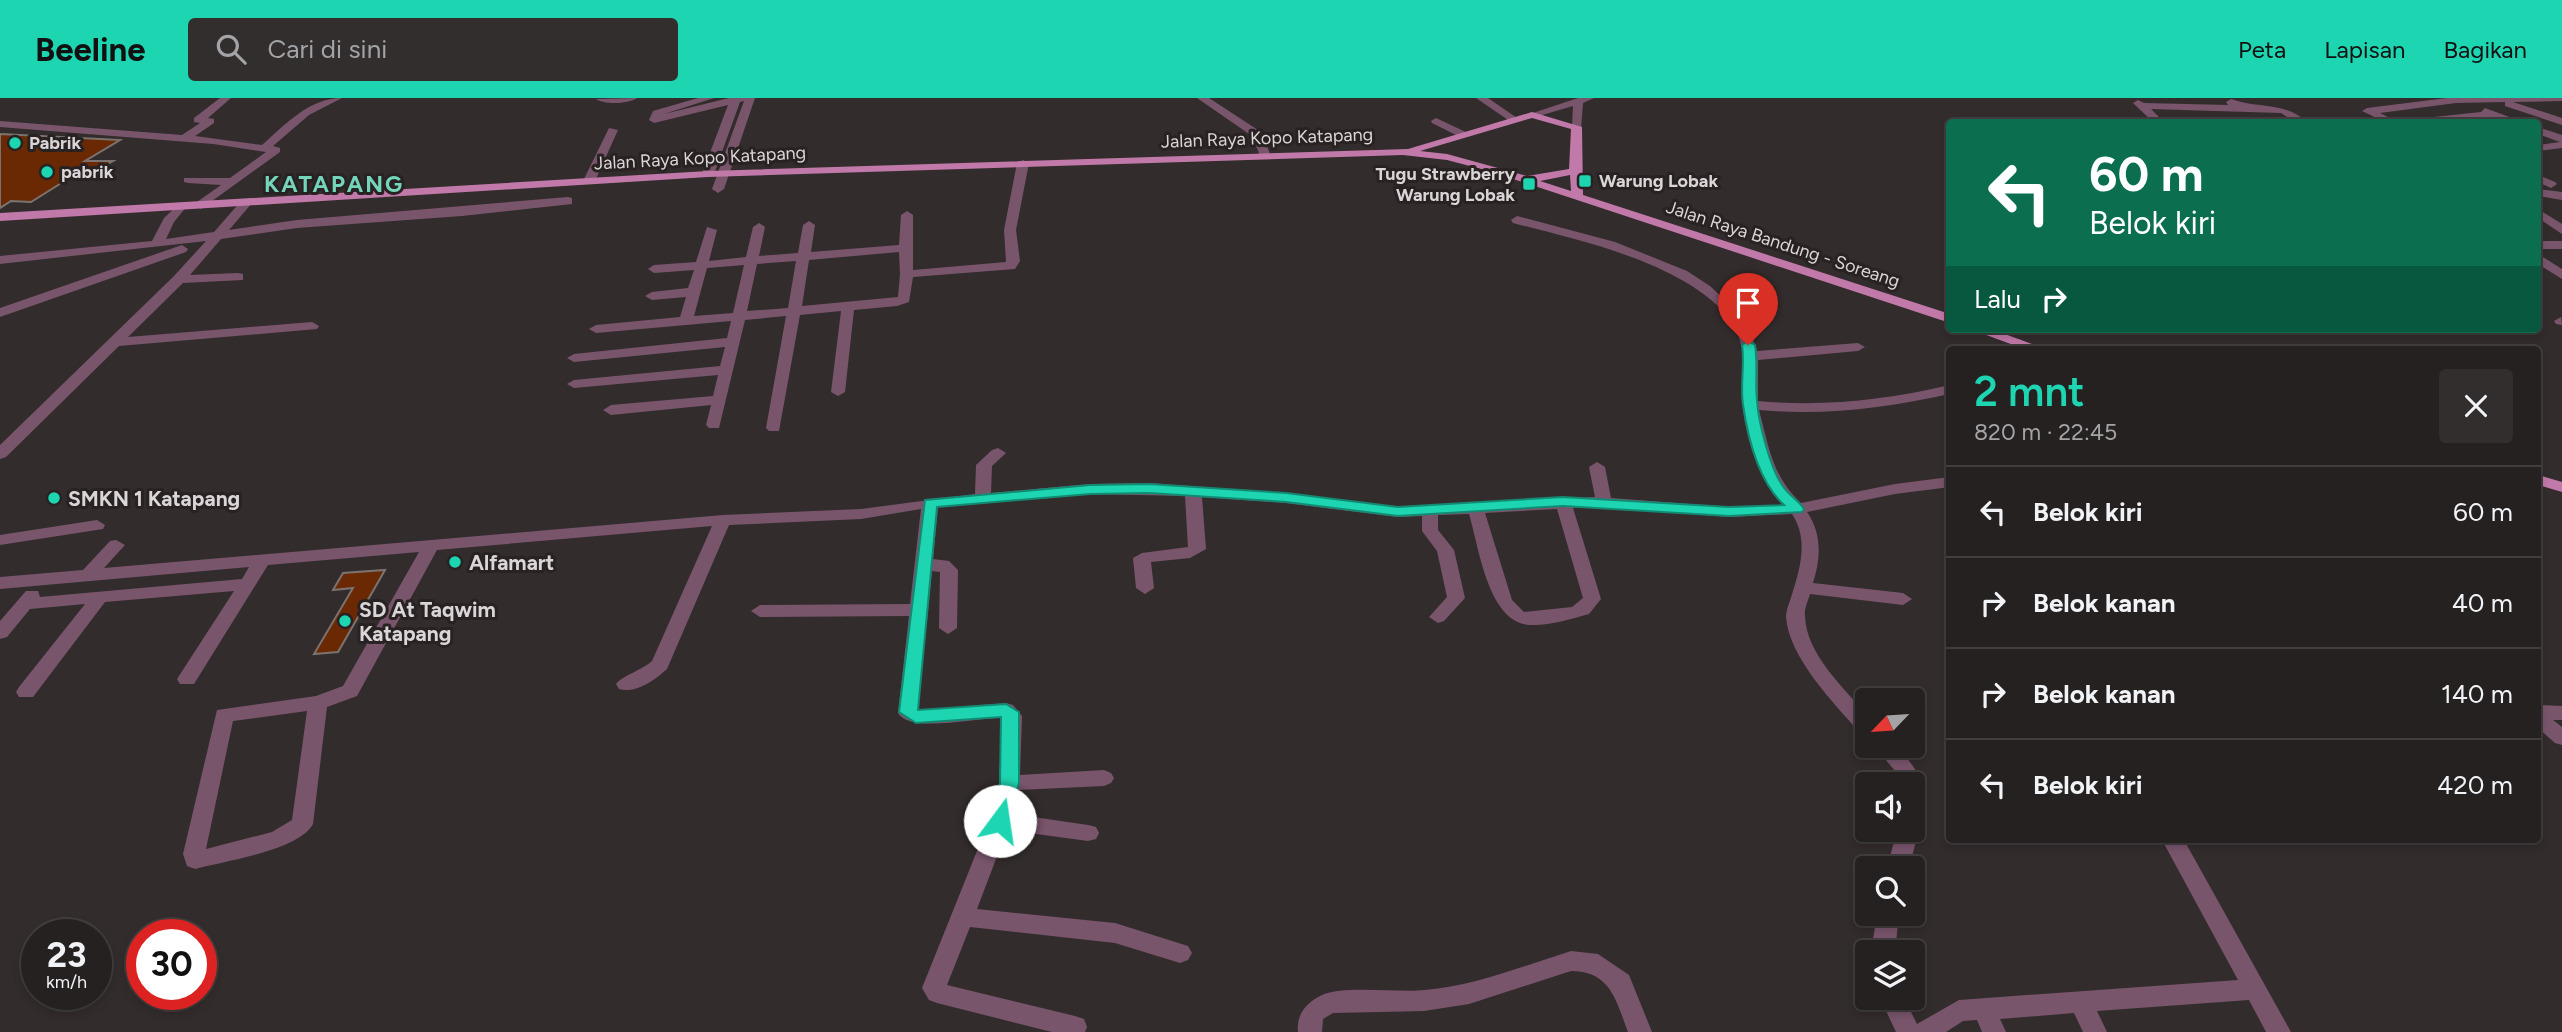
<!DOCTYPE html>
<html lang="id">
<meta charset="utf-8">
<style>
:root{--surface:#262121;--page:#322e2e;--text:#f1f3f6;--muted:#a4a3a5;--line:#423e3f;--accent:#1dd5b1}
body{margin:0;font-family:Figtree,sans-serif;background:var(--page);color:var(--text);height:100vh;display:flex;flex-direction:column;font-size:26px;white-space:nowrap}
*{box-sizing:border-box;margin:0}
p{font-size:23px;color:var(--muted)}
.icon{flex:none;width:38px;height:38px;fill:none;stroke:currentColor;stroke-width:2;stroke-linecap:round;stroke-linejoin:round}
.map{position:relative;flex:1;overflow:hidden}
.panel{position:absolute;left:1946px;top:248px;width:595px;height:497px;display:flex;flex-direction:column;background:var(--surface);border-radius:7px;box-shadow:0 4px 10px #0003,0 0 0 2px var(--line)}
.panel>*{flex:none}
.guide{position:absolute;left:1946px;top:21px;width:595px;height:214px;border-radius:7px;box-shadow:0 4px 10px #0003,0 0 0 2px var(--line);background:#0b6e4f;color:#fff;overflow:hidden}
.needle{width:46px;rotate:245deg}
.tools{position:absolute;left:1855px;top:590px;display:grid;gap:14px}
.tools a{display:grid;place-items:center;width:70px;height:70px;border-radius:7px;background:var(--surface);box-shadow:0 4px 10px #0003,0 0 0 2px var(--line);font-size:35px}
.speed{position:absolute;left:21px;top:821px;display:flex;gap:14px;font-size:35px;font-weight:700;text-align:center}
.speed>*{display:grid;place-content:center;width:91px;height:91px;border-radius:50%;background:var(--surface);box-shadow:0 4px 10px #0003,0 0 0 2px var(--line);line-height:1}
.speed small{font-size:18px;font-weight:400}
.speed .limit{border:10px solid #d22;background:#fff;color:#111}
.pin{position:absolute;display:grid;place-items:center;width:60px;height:60px;color:#fff;margin:-72px -30px;border-radius:50% 50% 50% 0;rotate:-45deg;box-shadow:0 0 7px #0007}
.pin .icon{rotate:45deg}
.me{position:absolute;width:77px;margin:-38px;rotate:14deg;stroke-linejoin:round;filter:drop-shadow(0 0 5px #0008)}
.turn{display:flex;align-items:center;gap:24px;height:147px;padding:0 28px;font-size:32px}
.turn .icon{width:91px;height:91px;stroke-width:2.5}
.turn b{display:block;font-size:49px;line-height:60px}
.then{display:flex;align-items:center;height:66px;padding:0 28px;background:#0003;gap:14px;font-size:26px}
.round{display:grid;place-items:center;flex:none;width:74px;height:74px;border-radius:7px;background:var(--page)}
.overview{display:flex;align-items:center;justify-content:space-between;height:119px;padding:0 28px}
h1{font-size:42px;font-weight:600;line-height:52px;color:var(--accent)}
ul{padding:0;list-style:none}
li{display:flex;align-items:center;gap:21px;height:91px;padding:0 28px;border-top:2px solid var(--line)}
li div{flex:1}
li b{display:block;font-size:26px}
li em{font-style:normal}
header{display:flex;align-items:center;gap:42px;box-sizing:border-box;height:98px;padding:0 35px;background:var(--accent);color:#111}
header strong{font-size:33px}
nav{display:flex;gap:38px;margin-inline-start:auto;font-size:24px}
.search{width:490px;height:63px;background:var(--page);display:flex;align-items:center;gap:18px;box-sizing:border-box;padding:0 24px;border-radius:7px;color:var(--muted);font-size:26px}
.map>svg:first-child{display:block}
.building{fill:#6a2903;stroke:#7b736f;stroke-width:2}
.lines{fill:none;stroke-linecap:round;stroke-linejoin:round}
.minor{fill:#79556c;fill-rule:evenodd}
.major{fill:#c179a9;fill-rule:evenodd}
.route{fill:#1dd5b1;stroke:#138a73;stroke-width:2}
.poi-dot{fill:#1dd5b1;stroke:#292223;stroke-width:2.5}
.labels{text-anchor:middle;dominant-baseline:central;stroke-width:6;stroke-linejoin:round;paint-order:stroke}
.far-street-label{font-size:18px;fill:#dad5d6;stroke:#292223}
.far-poi-label{font-size:18px;font-weight:bold;fill:#dad5d6;stroke:#292223;text-anchor:start}
.poi-label{font-size:21px;font-weight:bold;fill:#dad5d6;stroke:#292223;text-anchor:start}
.far-district-label{font-size:23px;font-weight:bold;letter-spacing:2px;fill:#74d5bb;stroke:#292223}
</style>
<header>
<strong>Beeline</strong>
<div class="search"><svg class="icon" aria-label="search" viewBox="0 0 24 24"><circle cx="10" cy="10" r="6"/><path d="M15 15l6 6"/></svg>Cari di sini</div>
<nav><a>Peta</a><a>Lapisan</a><a>Bagikan</a></nav>
</header>
<div class="map">
<svg width="2562" height="934" viewBox="0 0 2562 934">
<rect width="100%" height="100%" fill="#332c2c"/>
<path class="building" d="M0,36L41,38L120,42L85,63H113L83,80L71,79L31,104L11,103L0,110Z
M385,472L338,554L314,556L353,490L333,492L343,475Z"/>
<g class="lines">
<path class="minor" d="M220,0H231L208,20L214,21V25L195,38L262,47C286,26 309,0 342,0L309,17L273,48L280,50V54L201,111L195,107L197,104L221,87L188,85L184,84V80H230L266,54L213,46L0,29V23L182,37L200,25L194,24V20Z
M637,0C628,6 605,7 596,1Z
M698,0H714L664,16L729,0H755L724,91L718,95L712,91L744,3L740,4L714,76L708,79L702,76L728,7L654,25L649,22L653,13Z
M1197,0H1209L1261,34L1271,58L1269,60H1261L1252,38Z
M1476,0H1488L1520,22L1511,24Z
M1578,0H1594L1583,5L1581,31L1572,29L1573,8L1532,20L1527,17Z
M2447,0H2562V3L2513,4L2562,20V27L2505,8V4L2456,5L2380,15L2398,24H2385L2362,13L2367,10Z
M2231,1C2258,11 2284,3 2307,24H2295L2281,15L2151,11L2164,24H2153L2133,5L2138,2L2144,5L2228,7L2226,4Z
M2485,10L2523,24C2512,25 2501,19 2490,20C2463,20 2436,26 2410,24L2415,21L2481,14Z
M1436,20L1468,35L1469,37L1460,39L1432,25L1431,23Z
M2538,29L2562,37V50L2538,53V47L2560,44L2538,36Z
M609,30L618,32L595,83L585,85L583,83Z
M1023,62L1029,65L1016,132L1020,163L1015,171L913,179L909,204L897,208L854,212L845,294L838,298L831,294L841,213L800,217L779,333H769L766,330L786,218L745,222L719,330H709L706,327L711,307L611,317L603,312L611,307L713,298L718,277L574,290L567,286L574,282L720,268L725,249L574,264L567,260L574,256L727,240L731,223L596,235L589,231L596,227L680,219L686,199L652,202L645,198L652,194L688,190L694,172L654,175L648,171L654,167L696,164L707,129L717,132L709,163L746,159L753,129L759,125L765,129L759,158L798,155L803,127L809,123L815,127L811,154L899,147L901,117L907,113L913,117V172L1006,164L1004,132L1017,65ZM899,154L900,176L898,199L802,208L809,162ZM796,163L788,210L747,213L757,166ZM744,167L733,215L694,218L707,170Z
M2538,77L2555,84L2557,86L2551,90L2538,84Z
M2538,91L2562,94V102L2538,98Z
M568,99L572,100V106L462,118L297,130L221,141L190,177L238,175L243,176V182L183,185L128,239L312,224L319,228L317,231L119,248L6,359L0,361V347L174,178L206,143L0,166V158L152,143L164,120L181,104L187,108L174,124L166,141L214,134L242,102L246,101L252,105L229,132L297,122Z
M2538,111L2562,126V136L2538,120Z
M1517,118L1615,144L1687,173L1710,188L1746,222L1757,253L1858,245L1865,249L1858,253L1758,262V303C1823,309 1886,302 1950,287V296C1886,310 1824,318 1759,312C1769,349 1772,378 1801,405L1895,386L1950,379V389L1895,396L1807,414C1822,436 1821,460 1813,485L1903,495L1912,501L1903,507L1810,496C1808,503 1804,511 1805,518C1806,556 1844,590 1867,617V637L1860,635C1834,605 1789,560 1786,519C1786,511 1791,501 1793,493C1801,467 1808,440 1792,416L1729,419L1604,409L1573,410L1601,501L1589,516C1571,521 1549,528 1530,527C1488,525 1479,449 1469,416L1438,417V432L1454,452L1465,500L1444,523L1438,525L1429,519L1447,499L1437,453L1422,433V418L1398,419L1286,405L1202,399L1206,451L1190,460L1151,464L1154,490L1145,496L1136,490L1133,460L1142,455L1188,449L1185,398L1090,396L938,409L933,461L949,463L958,472L957,530L948,536L939,530L940,474L932,473L918,612L1006,605L1013,607L1022,618L1020,677L1104,672L1111,675L1114,680L1111,685L1104,688L1018,692L1012,716L1088,727L1096,729L1099,735L1096,741L1088,743L1007,732L977,811L1115,825L1188,848L1192,855L1188,862L1180,865L1115,845L970,829L947,887L1075,918L1084,921L1087,929L1085,934H1052L937,905L929,902L922,890L989,723L999,685L1002,620C979,619 910,636 898,615L909,518L760,519L751,513L760,507L910,506L921,411L861,421L729,427L667,571C655,582 636,596 619,591L616,586C622,578 642,572 652,563L712,428L437,452L357,598L327,609L313,726C298,753 224,763 195,771L187,768L183,756L217,612L316,598L343,588L419,454L268,467L194,586H180L177,581L234,493L105,504L33,599H19L16,594L19,589L85,506L30,511L7,539L0,541V523L26,493H38L40,499L242,481L249,469L0,491V479L83,472L110,443L116,442L125,447L104,470L723,417L861,411L975,396L976,367L992,352L998,350L1006,355L992,368L991,395L1090,386L1149,385L1286,395L1398,409L1595,399L1589,369L1597,364L1605,369L1611,400L1729,409L1783,407C1761,386 1743,334 1743,304C1742,288 1746,271 1743,256C1741,247 1738,232 1733,225C1689,165 1581,143 1513,125L1511,122ZM1557,411L1583,500L1572,509L1524,514L1512,502L1485,415ZM307,613L292,722L272,734L206,751L233,623Z
M2538,143H2562V151H2538Z
M182,147L188,151L186,154L0,219V210Z
M2538,156L2562,171V181L2538,166Z
M2561,219L2562,227L2556,226L2554,223Z
M2019,241L2026,245L2021,252H2007L2014,242Z
M97,422L105,427L103,431L0,447V437Z
M2538,607L2562,608V622H2553L2562,629V647L2555,645L2538,630Z
M1874,648H1896C1913,665 1934,693 1921,718L1913,720V686H1901L1896,674Z
M1913,725L1919,732L1909,770H1887L1897,732H1913Z
M2162,742H2184L2291,934H2266L2249,902L2097,913L2107,934H2083L2074,915L2000,921L2006,934H1982L1977,922L1963,923L1946,934H1896L1880,900H1904L1917,926L1959,902L2238,882Z
M1877,816H1899L1895,854H1871Z
M1571,853L1598,856L1629,877L1652,934H1628C1616,903 1611,873 1571,873L1469,906L1424,913L1333,915L1323,921L1322,934H1298C1296,916 1307,904 1322,897C1344,887 1398,895 1425,892C1475,888 1523,868 1571,853Z"/>
<path class="major" d="M1532,14L1582,29L1583,97L1950,216V225L1489,73L1447,62L1403,57L708,79L0,123V115L708,73L1408,51ZM1532,20L1571,31L1569,71L1527,78L1447,56L1420,53ZM1570,77L1571,93L1540,83Z
M1970,231H1991L2048,252H2027Z
M2538,377L2562,384V394L2538,387Z"/>
</g>
<path class="route" d="M1748,243L1755,247C1758,265 1755,283 1757,302C1758,323 1771,375 1785,391C1790,398 1799,403 1804,411L1802,414L1729,418L1563,408L1398,418L1286,404L1149,395L1090,396L937,409L918,612L1006,606L1019,614V685L1007,728H993L990,723L1000,685L1001,619L916,625L899,614L925,402L1090,387L1149,386L1286,395L1398,409L1563,399L1729,409L1784,407C1758,383 1748,341 1743,307C1740,286 1745,267 1742,247Z"/>
<g class="poi-dot">
<circle cx="15" cy="45" r="7"/>
<circle cx="47" cy="74" r="7"/>
<rect x="1578" y="76" width="14" height="14" rx="3.5"/>
<rect x="1522" y="79" width="14" height="14" rx="3.5"/>
<circle cx="54" cy="400" r="7"/>
<circle cx="455" cy="464" r="7"/>
<circle cx="345" cy="523" r="7"/>
</g>
<g class="labels">
<g class="far-street-label">
<text transform="translate(1267 40) rotate(-2)">Jalan Raya Kopo Katapang</text>
<text transform="translate(700 60) rotate(-3)">Jalan Raya Kopo Katapang</text>
<text transform="translate(1783 146) rotate(18)">Jalan Raya Bandung - Soreang</text>
</g>
<g class="far-poi-label">
<text x="29" y="45">Pabrik</text>
<text x="61" y="74">pabrik</text>
<text x="1515" y="76" text-anchor="end">Tugu Strawberry<tspan x="1515" dy="21">Warung Lobak</tspan></text>
<text x="1599" y="83">Warung Lobak</text>
</g>
<g class="poi-label">
<text x="68" y="400">SMKN 1 Katapang</text>
<text x="469" y="464">Alfamart</text>
<text x="359" y="511">SD At Taqwim<tspan x="359" dy="24">Katapang</tspan></text>
</g>
<g class="far-district-label">
<text x="334" y="86">KATAPANG</text>
</g>
</g>
</svg>
<div class="tools">
<a><svg class="needle" viewBox="-14 -14 28 28"><path d="M0-13l5 13h-10z" fill="#e53935"/><path d="M0 13l5-13h-10z" fill="#a4a3a5"/></svg></a>
<a><svg class="icon" aria-label="sound" viewBox="0 0 24 24"><path d="M4 9h4l5-4v14l-5-4H4zM17 9q2 3 0 6"/></svg></a>
<a><svg class="icon" aria-label="search" viewBox="0 0 24 24"><circle cx="10" cy="10" r="6"/><path d="M15 15l6 6"/></svg></a>
<a><svg class="icon" aria-label="layers" viewBox="0 0 24 24"><path d="M12 4l9 5-9 5-9-5zM3 14l9 5 9-5"/></svg></a>
</div>
<div class="speed"><div>23<small>km/h</small></div><div class="limit">30</div></div>
<div class="pin" style="left:1748px;top:247px;background:#d93025"><svg class="icon" aria-label="arrive" viewBox="0 0 24 24"><path d="M6 21V4h12l-3 4 3 4H6"/></svg></div>
<svg class="me" style="left:1000px;top:723px" viewBox="-20 -20 40 40"><circle r="19" fill="#fff"/><path d="M0-13L10 11 0 6-10 11z" fill="#1dd5b1"/></svg>
<div class="guide">
<div class="turn"><svg class="icon" aria-label="left" viewBox="0 0 24 24"><path d="M17 20v-9H6M10 6l-5 5 5 5"/></svg><div><b>60 m</b>Belok kiri</div></div>
<div class="then">Lalu<svg class="icon" aria-label="right" viewBox="0 0 24 24"><path d="M7 20v-9h11M14 6l5 5-5 5"/></svg></div>
</div>
<section class="panel">
<div class="overview"><div><h1>2 mnt</h1><p>820 m · 22:45</p></div><a class="round"><svg class="icon" aria-label="close" viewBox="0 0 24 24"><path d="M6 6l12 12M18 6L6 18"/></svg></a></div>
<ul>
<li><svg class="icon" aria-label="left" viewBox="0 0 24 24"><path d="M17 20v-9H6M10 6l-5 5 5 5"/></svg><div><b>Belok kiri</b></div><em>60 m</em></li>
<li><svg class="icon" aria-label="right" viewBox="0 0 24 24"><path d="M7 20v-9h11M14 6l5 5-5 5"/></svg><div><b>Belok kanan</b></div><em>40 m</em></li>
<li><svg class="icon" aria-label="right" viewBox="0 0 24 24"><path d="M7 20v-9h11M14 6l5 5-5 5"/></svg><div><b>Belok kanan</b></div><em>140 m</em></li>
<li><svg class="icon" aria-label="left" viewBox="0 0 24 24"><path d="M17 20v-9H6M10 6l-5 5 5 5"/></svg><div><b>Belok kiri</b></div><em>420 m</em></li>
</ul>
</section>
</div>
